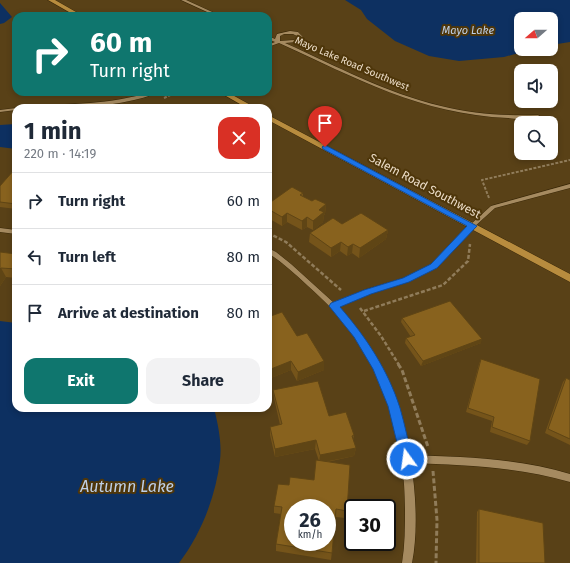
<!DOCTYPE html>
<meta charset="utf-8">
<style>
:root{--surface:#fff;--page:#f2f2f3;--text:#1f2937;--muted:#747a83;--line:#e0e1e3;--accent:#0f766e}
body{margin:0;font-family:"Fira Sans",sans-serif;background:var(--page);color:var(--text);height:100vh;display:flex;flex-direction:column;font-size:15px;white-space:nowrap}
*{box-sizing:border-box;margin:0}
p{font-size:13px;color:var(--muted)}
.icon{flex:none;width:22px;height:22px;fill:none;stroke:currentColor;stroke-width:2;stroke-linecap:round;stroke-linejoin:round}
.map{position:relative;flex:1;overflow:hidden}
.sheet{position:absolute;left:12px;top:104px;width:260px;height:308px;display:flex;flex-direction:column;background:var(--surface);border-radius:12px;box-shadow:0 2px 6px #0003}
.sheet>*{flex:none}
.hud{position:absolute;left:12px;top:12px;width:260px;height:84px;border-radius:12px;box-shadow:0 2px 6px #0003;background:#0f766e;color:#fff;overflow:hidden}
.needle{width:26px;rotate:250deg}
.tools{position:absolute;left:514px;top:12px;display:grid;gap:8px}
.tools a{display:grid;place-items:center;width:44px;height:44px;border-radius:8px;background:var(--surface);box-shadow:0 2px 6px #0003;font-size:20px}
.speed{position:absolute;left:284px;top:499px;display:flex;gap:8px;font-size:20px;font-weight:700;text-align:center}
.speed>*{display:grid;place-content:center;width:52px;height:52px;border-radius:50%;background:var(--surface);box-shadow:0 2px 6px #0003;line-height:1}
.speed small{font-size:10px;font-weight:400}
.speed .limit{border:2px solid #111;border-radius:6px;background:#fff;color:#111}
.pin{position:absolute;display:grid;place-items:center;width:34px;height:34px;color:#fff;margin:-41px -17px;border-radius:50% 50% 50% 0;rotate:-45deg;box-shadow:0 0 4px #0007}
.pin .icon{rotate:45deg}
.me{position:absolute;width:44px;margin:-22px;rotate:346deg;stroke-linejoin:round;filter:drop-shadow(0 0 3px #0008)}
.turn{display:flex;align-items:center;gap:14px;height:84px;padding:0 12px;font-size:18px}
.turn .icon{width:52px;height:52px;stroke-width:2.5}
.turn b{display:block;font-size:28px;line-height:34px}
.round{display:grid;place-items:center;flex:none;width:42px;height:42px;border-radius:12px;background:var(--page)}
.headline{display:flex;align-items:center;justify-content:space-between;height:68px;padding:0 12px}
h1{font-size:24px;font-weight:700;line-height:30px}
.cta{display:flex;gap:8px;margin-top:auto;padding:8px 12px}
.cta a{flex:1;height:46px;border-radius:12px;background:var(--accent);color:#fff;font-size:16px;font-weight:700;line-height:46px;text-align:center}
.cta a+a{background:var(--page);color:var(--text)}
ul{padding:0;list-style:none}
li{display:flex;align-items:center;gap:12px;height:56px;padding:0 12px;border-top:1px solid var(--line)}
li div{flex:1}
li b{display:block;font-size:15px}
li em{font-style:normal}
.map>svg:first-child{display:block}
.water{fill:#0d3061}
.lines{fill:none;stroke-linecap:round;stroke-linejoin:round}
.minor-casing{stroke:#3a2808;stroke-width:1}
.major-casing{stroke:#3a2808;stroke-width:1}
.path-far2{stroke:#907c5a;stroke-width:2;stroke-dasharray:3 1.5;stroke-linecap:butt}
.path-far1{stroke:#907c5a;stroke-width:2.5;stroke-dasharray:4 2;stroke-linecap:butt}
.path{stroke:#907c5a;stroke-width:3;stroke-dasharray:5 2.5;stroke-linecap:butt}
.minor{fill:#a58a60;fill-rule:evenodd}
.major{fill:#b88c3e;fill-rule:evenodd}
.wall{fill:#75541a}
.shaded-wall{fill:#5f4515}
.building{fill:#88621e;stroke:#5f4515;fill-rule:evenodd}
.route{fill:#1a73e8;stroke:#114b97}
.labels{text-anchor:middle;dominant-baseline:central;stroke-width:4;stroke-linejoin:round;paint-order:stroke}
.far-street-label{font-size:10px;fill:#eadbc6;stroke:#4e360a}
.far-water-label{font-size:11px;font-style:italic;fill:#becfe7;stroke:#4e360a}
.street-label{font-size:12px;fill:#eadbc6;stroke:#4e360a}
.near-water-label{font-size:16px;font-style:italic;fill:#becfe7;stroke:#4e360a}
</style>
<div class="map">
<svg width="570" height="563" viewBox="0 0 570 563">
<rect width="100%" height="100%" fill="#594117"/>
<path class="water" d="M345,0H570V42L551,45V19H521V49H533L504,57L459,61L429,56L395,41L367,19L361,10Z
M0,3L12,17L4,23L0,24Z
M16,124V149L0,147V125Z
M0,321L16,323V408H214C218,424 222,443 220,460C216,496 201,534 179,563H0Z"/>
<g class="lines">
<g class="minor-casing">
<path id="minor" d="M181,0H186L221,16H216Z
M290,31L298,32L303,37L296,42L285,43C336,66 386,93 441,106C473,114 505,116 538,115L541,117C534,121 516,119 508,118C420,114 356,78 279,43L268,47V45L275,42L268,39V36L275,39L277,34ZM284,34H293L299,37L294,40L280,41V36Z
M150,92H157C151,96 142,98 134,100C99,108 63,108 28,108L30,107C70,103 111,105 150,92Z
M16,108V110L0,112V110L16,108H18Z
M570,184V188L495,208L474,227L436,268L408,282L370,294L339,307C377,348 402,400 410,455C464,457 518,458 570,474V482C518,467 465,465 411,463C416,494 418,533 412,563H402C405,545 405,527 405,509C405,449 390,386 355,337C342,318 325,301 308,286C295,274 282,262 268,253V248L276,252L291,264L334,303L364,290L404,278L432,264L470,225L491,206Z
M0,228L16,230V234L0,232Z"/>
</g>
<g class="major-casing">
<path id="major" d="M48,0H55L83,16H76Z
M219,92H227L256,108H247Z
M268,115L570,274V282L268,120Z"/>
</g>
<path class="path-far2" d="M164,98L175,93
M489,198L482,180L570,160"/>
<path class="path-far1" d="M268,233L286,242L341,290
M360,308L381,336L399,365
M364,311L443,285L468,261L470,244"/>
<path class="path" d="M398,364L402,370L428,447
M433,471L437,520L436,563"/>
<use href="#minor" class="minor"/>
<use href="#major" class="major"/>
</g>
<path class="wall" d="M16,170V209L0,207V186Z
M303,193V197L312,201L326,204L325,214L324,215L323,222L313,230L307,227L302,230L287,222L282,226L268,218V204Z
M342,224L388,230L386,239L359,258L352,253L347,256L340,251L331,257L309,242L310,233Z
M0,252L16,254V278L6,277L0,286Z
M268,317L297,336L324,370L297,381L291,370L271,378L269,374H268Z
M402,318L481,343L421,366L405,343L406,338L411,337L401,322Z
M481,359L530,441L527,445L490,432L492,421L466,412L479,364Z
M566,378L570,380V445L545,433L563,382Z
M273,390L329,416L354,435L353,440L356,448L354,456L327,462L347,511L345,518L336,517L331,560L276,551V544L281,514L274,513V506L289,485L314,480L319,461L315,449L275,457L270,435V427L280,425L274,398Z
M479,509L545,563H476L477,512Z"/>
<path class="shaded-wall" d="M326,204L325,214L324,215L323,222L313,230V221L319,210Z
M287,213V222L282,226V217Z
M307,217V227L302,230V221Z
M388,230L386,239L359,258L360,248Z
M341,242L340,251L331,257V248Z
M353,244L352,253L347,256L348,247Z
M1,268L6,277L0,286V269Z
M269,303V313H268V304Z
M482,339L481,343L421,366L423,361Z
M291,361V370L271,378V369Z
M324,361V370L297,381L298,372Z
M268,365L269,374H268Z
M316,440L315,449L275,457V449Z
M356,448L354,456L319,463L320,455Z"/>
<path class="building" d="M14,170H16V204L0,202V186Z
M292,187L303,193L300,195L312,201L315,199L326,204L319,210L324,212L313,221L307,217L302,221L287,213L282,217L268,209V204Z
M361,213L388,230L360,248L353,244L348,247L341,242L331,248L310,233L333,218L342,224Z
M0,252L16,254V269L1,268L0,269Z
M450,301L482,339L423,361L406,338L415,335L402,318Z
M282,312L297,336L307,333L324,361L298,372L291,361L271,369L268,365V317Z
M481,359L540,379L530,441L492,427L494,417L468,408Z
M566,378L570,380V439L548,429Z
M318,381L329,416L346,412L354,435L352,436L356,448L320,455L316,440L275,449L270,427L282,424L273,390Z
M316,460L350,465L347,511L336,509L332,553L276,544L282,507L274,506L278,484L289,485L290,477L314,480ZM293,508H327V542H293Z
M479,509L543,523L545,563H479Z"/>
<path class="route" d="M325,145L477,226L437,268L409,282L371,294L340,307C366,337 388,370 400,408C405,425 408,442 413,459L411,463L407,465L403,463L401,459L388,406L373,369L354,337L329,306L331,303L364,290L403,278L431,264L467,226L323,149L322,147Z"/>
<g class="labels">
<g class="far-street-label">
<text transform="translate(352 64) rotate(23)">Mayo Lake Road Southwest</text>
</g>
<g class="far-water-label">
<text x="468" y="30">Mayo Lake</text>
</g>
<g class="street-label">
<text transform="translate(425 186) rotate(28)">Salem Road Southwest</text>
</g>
<g class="near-water-label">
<text x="127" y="486">Autumn Lake</text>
</g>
</g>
</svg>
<div class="tools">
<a><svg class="needle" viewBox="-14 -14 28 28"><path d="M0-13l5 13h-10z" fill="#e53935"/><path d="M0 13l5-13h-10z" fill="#747a83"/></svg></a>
<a><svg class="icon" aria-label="sound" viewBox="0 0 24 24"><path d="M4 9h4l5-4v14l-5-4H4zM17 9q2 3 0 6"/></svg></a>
<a><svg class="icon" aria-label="search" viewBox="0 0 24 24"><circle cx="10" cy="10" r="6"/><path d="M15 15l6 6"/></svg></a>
</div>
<div class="speed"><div>26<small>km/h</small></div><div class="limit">30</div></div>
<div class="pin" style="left:325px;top:147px;background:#d93025"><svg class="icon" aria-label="arrive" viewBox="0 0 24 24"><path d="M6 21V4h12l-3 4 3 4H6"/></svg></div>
<svg class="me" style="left:407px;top:459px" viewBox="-20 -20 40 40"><circle r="17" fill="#1a73e8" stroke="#fff" stroke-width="3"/><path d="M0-11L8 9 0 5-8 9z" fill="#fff"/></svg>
<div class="hud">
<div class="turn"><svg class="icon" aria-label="right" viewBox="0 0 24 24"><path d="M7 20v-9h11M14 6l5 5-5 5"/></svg><div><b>60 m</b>Turn right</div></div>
</div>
<section class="sheet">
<div class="headline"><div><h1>1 min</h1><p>220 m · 14:19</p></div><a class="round" style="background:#d93025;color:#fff"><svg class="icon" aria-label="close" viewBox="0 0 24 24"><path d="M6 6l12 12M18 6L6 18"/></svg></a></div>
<ul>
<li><svg class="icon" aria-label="right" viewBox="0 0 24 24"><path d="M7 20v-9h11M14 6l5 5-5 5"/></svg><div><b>Turn right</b></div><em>60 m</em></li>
<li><svg class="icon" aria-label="left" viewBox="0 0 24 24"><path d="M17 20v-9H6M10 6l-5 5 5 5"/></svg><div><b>Turn left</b></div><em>80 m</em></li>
<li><svg class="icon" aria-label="arrive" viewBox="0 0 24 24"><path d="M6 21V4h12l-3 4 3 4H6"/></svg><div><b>Arrive at destination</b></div><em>80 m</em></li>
</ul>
<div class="cta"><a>Exit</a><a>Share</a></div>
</section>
</div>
